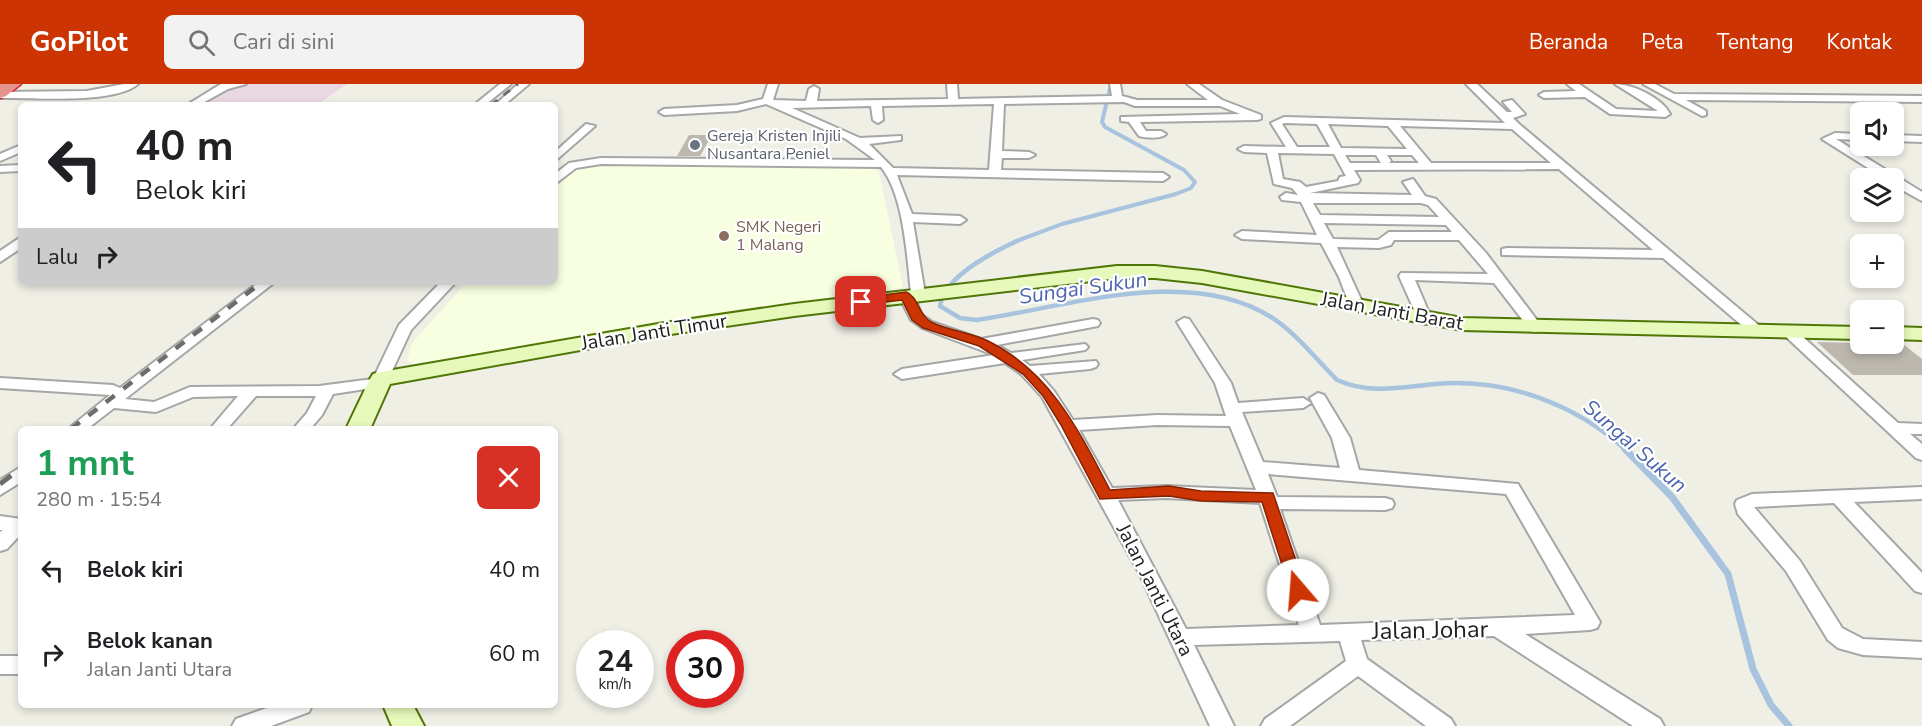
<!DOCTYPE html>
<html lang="id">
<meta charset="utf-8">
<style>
:root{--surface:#fff;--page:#f2f2f2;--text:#202124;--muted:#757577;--accent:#cc3403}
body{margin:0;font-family:"Nunito Sans",sans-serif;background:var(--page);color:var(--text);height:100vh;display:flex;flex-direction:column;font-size:22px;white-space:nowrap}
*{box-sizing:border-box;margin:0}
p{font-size:20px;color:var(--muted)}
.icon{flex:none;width:33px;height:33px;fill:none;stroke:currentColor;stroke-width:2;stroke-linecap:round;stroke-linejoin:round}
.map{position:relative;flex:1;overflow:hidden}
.sheet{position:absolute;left:18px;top:342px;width:540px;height:282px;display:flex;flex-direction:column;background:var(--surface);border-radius:9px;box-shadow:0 3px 9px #0003}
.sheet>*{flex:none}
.guide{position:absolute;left:18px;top:18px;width:540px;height:183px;border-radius:9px;box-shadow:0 3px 9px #0003;background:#fff;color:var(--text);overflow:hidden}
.buttons{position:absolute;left:1850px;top:18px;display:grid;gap:12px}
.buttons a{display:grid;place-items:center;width:54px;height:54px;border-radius:9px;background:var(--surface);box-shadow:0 3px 9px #0003;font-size:30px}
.speed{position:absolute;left:576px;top:546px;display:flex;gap:12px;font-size:30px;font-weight:700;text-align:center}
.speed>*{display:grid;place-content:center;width:78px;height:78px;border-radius:50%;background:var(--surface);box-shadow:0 3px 9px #0003;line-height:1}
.speed small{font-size:15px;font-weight:400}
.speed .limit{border:9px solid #d22;background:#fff;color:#111}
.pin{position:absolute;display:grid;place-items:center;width:51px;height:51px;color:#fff;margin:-26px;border-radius:12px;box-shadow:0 3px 9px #0006}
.me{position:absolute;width:66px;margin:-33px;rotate:342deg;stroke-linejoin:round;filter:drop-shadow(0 0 4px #0008)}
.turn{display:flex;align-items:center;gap:21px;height:126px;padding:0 18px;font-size:27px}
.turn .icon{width:78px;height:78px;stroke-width:2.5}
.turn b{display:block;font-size:42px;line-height:51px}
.then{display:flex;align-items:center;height:57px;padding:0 18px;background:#0003;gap:12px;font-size:22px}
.round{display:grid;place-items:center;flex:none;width:63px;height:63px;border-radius:9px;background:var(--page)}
.overview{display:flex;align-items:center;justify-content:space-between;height:102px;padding:0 18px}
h1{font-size:36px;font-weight:700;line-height:45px;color:#1e9e55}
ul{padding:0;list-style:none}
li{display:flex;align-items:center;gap:18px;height:84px;padding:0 18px}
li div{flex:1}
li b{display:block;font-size:22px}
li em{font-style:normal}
header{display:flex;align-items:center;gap:36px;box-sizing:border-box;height:84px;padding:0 30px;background:var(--accent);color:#fff}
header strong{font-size:28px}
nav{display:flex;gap:33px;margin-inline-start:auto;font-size:21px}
.search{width:420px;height:54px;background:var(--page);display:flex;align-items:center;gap:15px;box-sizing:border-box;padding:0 21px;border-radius:9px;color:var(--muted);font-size:22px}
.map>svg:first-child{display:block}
.industrial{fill:#e9d8e1}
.education{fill:#f7ffe0}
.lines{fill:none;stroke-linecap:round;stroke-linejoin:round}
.stream-far2{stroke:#a7c3dd;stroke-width:4}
.stream-far1{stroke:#a7c3dd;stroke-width:4.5}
.stream{stroke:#a7c3dd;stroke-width:7}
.building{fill:#bdb8af}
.street-casing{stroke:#a6a6a6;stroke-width:4}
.secondary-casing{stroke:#4f7606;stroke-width:4}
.highway-casing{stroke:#d92839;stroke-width:3}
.street{fill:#fff;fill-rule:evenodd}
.secondary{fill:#e6f9bb;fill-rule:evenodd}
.highway{fill:#e6948f;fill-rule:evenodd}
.rail-far2{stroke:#6d6d6d;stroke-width:3;stroke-dasharray:8 8;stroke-linecap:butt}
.rail-far1{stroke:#6d6d6d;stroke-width:4.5;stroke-dasharray:11 11;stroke-linecap:butt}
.rail{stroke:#6d6d6d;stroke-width:5;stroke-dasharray:14 14;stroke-linecap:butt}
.route{fill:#cc3403;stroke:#852202;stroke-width:1.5}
.worship-dot{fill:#6b7280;stroke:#fff;stroke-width:2}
.education-dot{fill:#8d6e63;stroke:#fff;stroke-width:2}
.labels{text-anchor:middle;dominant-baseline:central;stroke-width:4.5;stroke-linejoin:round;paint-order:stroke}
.far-worship-label{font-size:16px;fill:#5b616d;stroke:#fff;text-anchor:start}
.far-education-label{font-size:16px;fill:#785e54;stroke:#fff;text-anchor:start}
.street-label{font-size:20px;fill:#1f1f1f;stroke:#fff}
.water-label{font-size:21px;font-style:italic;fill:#4c65ae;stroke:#fff}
.near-street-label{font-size:24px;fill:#1f1f1f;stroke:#fff}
</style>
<header>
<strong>GoPilot</strong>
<div class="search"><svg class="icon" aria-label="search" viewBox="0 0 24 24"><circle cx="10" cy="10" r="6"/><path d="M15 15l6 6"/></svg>Cari di sini</div>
<nav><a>Beranda</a><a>Peta</a><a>Tentang</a><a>Kontak</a></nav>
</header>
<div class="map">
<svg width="1922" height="642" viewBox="0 0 1922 642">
<rect width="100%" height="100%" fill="#f0efe6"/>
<path class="industrial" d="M246,0H347L317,21H194L228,2Z"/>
<path class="education" d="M606,79L871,83L879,88L903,203L890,207L668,238L418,282L407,276L412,259L467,198H555V105L574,85L587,80Z"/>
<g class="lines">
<path class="stream-far2" d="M1014,158L1062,140L1176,110L1191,104L1195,98L1184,86L1105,43L1102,38L1111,0"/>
<path class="stream-far1" d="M1017,157C993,168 944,193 940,222L960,234L977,236C1066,223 1189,181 1271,233C1296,249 1316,275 1337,296C1371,311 1401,303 1436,300C1506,294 1576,320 1627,367"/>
<path class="stream" d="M1625,365L1672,413L1728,490L1753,585L1771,621L1789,642"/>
</g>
<path class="building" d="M689,51H712L700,72H677Z
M1817,258L1903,260L1922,275V291H1853Z"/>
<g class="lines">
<g class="street-casing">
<path id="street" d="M124,0H138C113,21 33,13 0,14V8L87,7Z
M221,0H246L228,5L199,21H187Z
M500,0H511L485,21H474Z
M518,0H529L504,21H495Z
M768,0H778L773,16L806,17L809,5L814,2L819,5L817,17L948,15L947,0H957L958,15L1112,12L1110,0H1120L1122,12L1137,16H1208L1187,0H1199L1222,16L1261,31V35L1257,36L1140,38L1146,47H1161L1166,50C1161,55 1147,54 1139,52L1129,38L1121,37V33L1240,30L1220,22H1135L1124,18L1004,20L1002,67L1029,68L1035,71L1029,74H1002L1001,86L1163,89L1169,93L1163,97L897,91L912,130L960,132L966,136L960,140L913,138L925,210L923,213H914L922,231L932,238L981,255L1093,235L1098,236L1100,239L1098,242L997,261L1011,269L1085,260L1088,263L1085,266L1022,276L1030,282L1096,277L1098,280L1096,283L1090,285L1039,290L1054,307L1073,336L1157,331L1226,332L1215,299L1177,238L1184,234L1189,235L1231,299L1238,319L1303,314L1311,319L1303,324L1242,328L1263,378L1340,384L1332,354L1310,314L1318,309L1324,311L1350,354L1359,386L1518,400L1600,538L1597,544L1590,546L1525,550L1660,635L1664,642H1633L1494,552L1361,556L1367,575L1451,635L1455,642H1426L1358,592L1290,642H1261L1265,635L1346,577L1340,557L1194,561L1234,642H1210L1139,489L1042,313L1021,290L1005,279L902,295L894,290L902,285L994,271L922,244L911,236L899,212L901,209H911C907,173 904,111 881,83L601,80L576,84L555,100V90L569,79L601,74L875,76L846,55L766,20L737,27L664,31L659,28L664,25L737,21L763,15ZM994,20L989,86L893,84L869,60L901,56V52L860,54L792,24L871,22L873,36L878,39L883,36L882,22ZM1157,341L1230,342L1256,406L1166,402L1112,404L1079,346ZM1268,390L1506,410L1575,531L1320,541L1280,425L1385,426L1392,424L1394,420L1392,416L1385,414L1277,413ZM1166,414L1260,419L1299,541L1186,545L1118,416Z
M1466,0H1477L1507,28H1512L1503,18L1512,16L1525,30L1513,34L1519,40L1762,244L1764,247L1762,250H1752L1663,174L1502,171V165L1507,164L1653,166L1559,85L1354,86L1360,96L1358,99L1310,109L1412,111L1403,98L1413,95L1425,112L1436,115L1486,169L1543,244L1536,248L1531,247L1494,199L1415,196L1432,236L1425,240L1420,239L1399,192L1401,189L1488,190L1459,156H1394L1391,161L1379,164L1337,163L1364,222L1357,226L1350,222L1339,193L1321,159L1242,155L1235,151L1242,147L1317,151L1301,118L1282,116L1280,113L1286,109L1298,111L1292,104L1274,100L1267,69L1244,68L1238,65L1244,62L1286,63L1271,39L1284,33L1505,39ZM1285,39L1317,40L1330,63H1297L1282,40ZM1328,40L1388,42L1407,65L1341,64ZM1400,42L1512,45L1551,79H1431ZM1278,69L1334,70L1346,92L1340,93L1338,97L1306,103L1300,98L1283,95ZM1345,71H1376L1381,79H1350ZM1387,71H1412L1419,79H1389L1391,77ZM1313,119H1421L1428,121L1439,133L1320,131ZM1324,139L1446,141L1452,148H1389L1378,156L1333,155Z
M1567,0H1579L1616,25L1658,27L1615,0C1633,0 1662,14 1670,30L1665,33L1610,30L1585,13L1544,14L1539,11L1544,8L1576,7Z
M1643,0H1655L1674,10L1922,12V18L1686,16L1706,27V31L1702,32Z
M586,40L595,42L555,77V68Z
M1835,49L1860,50V56L1836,55L1922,108V117L1893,101V94H1884L1822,55Z
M1893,51L1922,52V58L1893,57Z
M21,61V68L0,77V70Z
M21,81V87L0,88V82Z
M21,153V164L0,178V167Z
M259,198H275L125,315L154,318L190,303L319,302L373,295L399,241L441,198H456L411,246L385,302L333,310L322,331L310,345H293L307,329L316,312H256L227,345H210L238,312L193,313L156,328L114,324L87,345H68L110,311L0,304V294L113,301L120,304Z
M1788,243L1793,244L1898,339L1922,340V350H1910L1922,360V376L1916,374L1783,250L1781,247Z
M21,383V398L0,411V396Z
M1922,403V415L1854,418L1922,489V509L1915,507L1834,419L1754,423L1800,477L1842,544L1863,555L1922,558V574L1863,571L1838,564L1828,556L1786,487L1738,430L1735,420L1737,416L1752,410Z
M0,432L21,435V450L7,465L0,467V448L3,446H0Z
M0,572H21V590H0Z
M275,621H312L309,628L271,642H232L236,635Z"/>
</g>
<g class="secondary-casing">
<path id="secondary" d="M1117,182H1155L1202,187L1462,234L1860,243V255L1462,246L1202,199L1155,194H1117L794,232L664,251L390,300L370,345H346L370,295L373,290L381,288L664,239L794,220Z
M1893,243L1922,244V256L1893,255Z
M383,621H413L424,642H392Z"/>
</g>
<g class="highway-casing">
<path id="highway" d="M0,0H21L6,12L0,14Z"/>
</g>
<use href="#street" class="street"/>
<use href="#secondary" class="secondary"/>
<use href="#highway" class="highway"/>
<path class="rail-far2" d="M491,21L518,0"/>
<path class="rail-far1" d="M71,345L262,198"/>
<path class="rail" d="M0,400L21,384"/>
</g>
<path class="route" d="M906,208C918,212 919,232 931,238C949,247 970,248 988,257C1051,288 1079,347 1110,406L1169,402L1201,407L1273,409L1306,506L1304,510H1292L1290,506L1262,418L1201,417L1169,412L1100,415L1061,341L1043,312L1023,290L979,262L923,244L912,236L902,216L861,221L855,218L861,214Z"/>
<circle class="worship-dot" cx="695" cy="61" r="6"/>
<circle class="education-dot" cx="724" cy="152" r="6"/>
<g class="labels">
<g class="far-worship-label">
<text x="707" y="52">Gereja Kristen Injili<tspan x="707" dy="18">Nusantara Peniel</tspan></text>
</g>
<g class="far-education-label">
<text x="736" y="143">SMK Negeri<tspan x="736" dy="18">1 Malang</tspan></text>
</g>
<g class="street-label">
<text transform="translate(1392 227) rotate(10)">Jalan Janti Barat</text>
<text transform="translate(654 248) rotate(-9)">Jalan Janti Timur</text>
<text transform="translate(1155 506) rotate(63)">Jalan Janti Utara</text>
</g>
<g class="water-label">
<text transform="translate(1083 204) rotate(-8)">Sungai Sukun</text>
<text transform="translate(1635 362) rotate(41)">Sungai Sukun</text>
</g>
<g class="near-street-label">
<text transform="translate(1430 546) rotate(-1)">Jalan Johar</text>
</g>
</g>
</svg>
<div class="buttons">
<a><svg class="icon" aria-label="sound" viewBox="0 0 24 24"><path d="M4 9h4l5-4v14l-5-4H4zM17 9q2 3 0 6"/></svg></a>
<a><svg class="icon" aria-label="layers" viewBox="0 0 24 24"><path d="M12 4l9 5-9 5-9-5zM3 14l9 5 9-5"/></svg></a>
<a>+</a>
<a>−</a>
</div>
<div class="speed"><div>24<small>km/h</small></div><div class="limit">30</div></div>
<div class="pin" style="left:861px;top:218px;background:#d93025"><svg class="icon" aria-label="arrive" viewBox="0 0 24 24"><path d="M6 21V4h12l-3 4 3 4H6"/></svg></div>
<svg class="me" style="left:1298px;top:506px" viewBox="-20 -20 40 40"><circle r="19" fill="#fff"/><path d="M0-13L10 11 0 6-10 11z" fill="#cc3403"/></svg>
<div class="guide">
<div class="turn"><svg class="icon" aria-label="left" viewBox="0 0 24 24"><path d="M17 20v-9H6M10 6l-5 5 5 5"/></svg><div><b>40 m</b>Belok kiri</div></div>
<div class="then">Lalu<svg class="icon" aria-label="right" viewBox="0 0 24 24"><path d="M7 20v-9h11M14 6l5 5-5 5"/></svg></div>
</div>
<section class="sheet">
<div class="overview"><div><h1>1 mnt</h1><p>280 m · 15:54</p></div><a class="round" style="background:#d93025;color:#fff"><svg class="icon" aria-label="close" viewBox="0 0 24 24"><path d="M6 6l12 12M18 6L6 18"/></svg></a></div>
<ul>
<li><svg class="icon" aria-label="left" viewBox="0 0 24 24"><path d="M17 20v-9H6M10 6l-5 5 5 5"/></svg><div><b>Belok kiri</b></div><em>40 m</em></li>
<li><svg class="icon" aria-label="right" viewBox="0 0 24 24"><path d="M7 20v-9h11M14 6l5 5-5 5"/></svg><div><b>Belok kanan</b><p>Jalan Janti Utara</p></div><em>60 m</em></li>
</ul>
</section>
</div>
